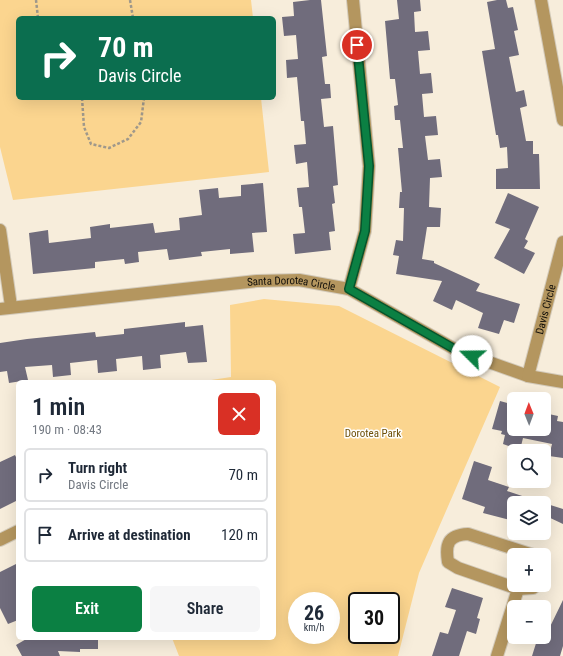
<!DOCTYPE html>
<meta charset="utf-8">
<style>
:root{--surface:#fff;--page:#f6f6f7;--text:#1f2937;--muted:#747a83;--line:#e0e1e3;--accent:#0b8043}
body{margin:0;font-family:"Roboto Condensed",sans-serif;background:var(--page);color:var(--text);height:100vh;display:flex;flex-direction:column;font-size:15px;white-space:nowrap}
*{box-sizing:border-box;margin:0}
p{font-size:13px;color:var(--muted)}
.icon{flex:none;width:22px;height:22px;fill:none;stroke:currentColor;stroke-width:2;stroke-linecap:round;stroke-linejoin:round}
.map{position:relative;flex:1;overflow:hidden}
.details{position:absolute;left:16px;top:380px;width:260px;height:260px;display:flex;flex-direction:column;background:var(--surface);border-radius:6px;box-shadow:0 4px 16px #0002}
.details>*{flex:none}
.hud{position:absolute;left:16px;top:16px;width:260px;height:84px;border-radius:6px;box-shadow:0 4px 16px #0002;background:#0b6e4f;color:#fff;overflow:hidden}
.needle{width:26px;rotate:359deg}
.tools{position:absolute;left:507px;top:392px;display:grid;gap:8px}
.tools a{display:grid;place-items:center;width:44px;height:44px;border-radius:6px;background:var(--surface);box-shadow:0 4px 16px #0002;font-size:20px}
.speed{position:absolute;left:288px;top:592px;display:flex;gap:8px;font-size:20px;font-weight:700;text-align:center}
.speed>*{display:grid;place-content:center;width:52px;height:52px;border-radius:50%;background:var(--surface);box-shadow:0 4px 16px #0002;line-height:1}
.speed small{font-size:10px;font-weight:400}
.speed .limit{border:2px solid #111;border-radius:6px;background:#fff;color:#111}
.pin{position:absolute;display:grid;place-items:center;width:34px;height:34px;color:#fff;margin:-17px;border:2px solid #fff;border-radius:50%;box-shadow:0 1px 4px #0007}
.me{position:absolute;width:44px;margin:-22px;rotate:292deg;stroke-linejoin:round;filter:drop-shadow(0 0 3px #0008)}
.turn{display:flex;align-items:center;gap:14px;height:84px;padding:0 16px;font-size:18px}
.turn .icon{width:52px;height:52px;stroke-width:2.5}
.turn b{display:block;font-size:28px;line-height:34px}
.round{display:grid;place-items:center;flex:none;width:42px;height:42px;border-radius:6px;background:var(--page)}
.summary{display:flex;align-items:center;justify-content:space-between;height:68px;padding:0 16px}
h1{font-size:24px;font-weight:600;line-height:30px}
.action{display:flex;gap:8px;margin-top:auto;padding:8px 16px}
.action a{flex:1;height:46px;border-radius:6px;background:var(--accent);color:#fff;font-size:16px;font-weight:600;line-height:46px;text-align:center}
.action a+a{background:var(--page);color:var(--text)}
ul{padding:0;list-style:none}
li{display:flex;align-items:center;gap:12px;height:54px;margin:0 8px 6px;padding:0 8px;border:2px solid var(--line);border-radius:6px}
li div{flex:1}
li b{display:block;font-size:15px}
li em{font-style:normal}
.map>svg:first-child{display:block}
.green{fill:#fbd58f;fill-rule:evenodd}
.building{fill:#706c7c}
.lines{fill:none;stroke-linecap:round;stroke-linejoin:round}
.minor-casing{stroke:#d3caba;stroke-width:14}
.path{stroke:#9f988b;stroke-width:2.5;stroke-dasharray:3 2;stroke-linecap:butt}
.minor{stroke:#b4965f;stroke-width:12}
.route-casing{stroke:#07532c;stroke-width:10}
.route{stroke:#0b8043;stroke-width:7}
.labels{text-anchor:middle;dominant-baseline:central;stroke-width:3;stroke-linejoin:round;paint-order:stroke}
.street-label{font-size:11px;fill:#13100a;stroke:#fff}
.park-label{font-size:11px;fill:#6e5009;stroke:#fff}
</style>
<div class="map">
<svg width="563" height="656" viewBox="0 0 563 656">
<rect width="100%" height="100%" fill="#f7eddb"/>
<path class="green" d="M0,0H251L253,18H18V98H261L269,172L13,200L0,147Z
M264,299L339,306L500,387L419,573L398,656H179L172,638H274V382H198L231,377L230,305ZM297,601H331V635H297ZM357,601H391V635H357Z"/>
<path class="building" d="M310,0H321L327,56L322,57L325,84H330L331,98L321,99L324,127L333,126L338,185L333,186L335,203L332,204L335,231L329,232L331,250L295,254L293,234L305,233L302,207H299L297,188L309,187L307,162L296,164L294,145L306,144L304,121H301L297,77L287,78L286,60L298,59L296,35L284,36L282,17L294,16L293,2Z
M397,0H420L421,11L414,12L415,32L428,31L430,50L418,51L420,74L431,73L433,93L422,94L424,117L436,116L438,135L425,136L428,160L440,159L442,177L430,178L429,207L441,208L440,227H427L422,259L434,261V263L480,284L476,291L520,304L514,323L504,320L499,334L478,328L483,313L456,300L452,310L433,301L442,281L396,274L399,256L393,255L396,240L403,241L404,208H399L400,192H402L398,148H403L400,120H395L394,106L398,105L395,79H390L385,21L399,19Z
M497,0H506L508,8L513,7L518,30L514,31L519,55L509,57L516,92L524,90L527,106L520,108L526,141H533V154H539L540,189H496V169L508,168L507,147L500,148L498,135H496L482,51L495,49L487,2Z
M263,183L267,232L252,233L254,252L230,254V249L201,252L202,256L169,260L167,249L138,252L139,262L125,264L124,259L95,262V268L33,274L29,233L48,230L49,243L91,238L90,227L110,224V228L153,223L155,233L180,230L179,218L202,215L199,190L218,188L219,198L241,196V185Z
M508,193L539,207L525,239L528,241L524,248L535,253L524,274L494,258L510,229L495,223Z
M185,322V327L203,325L207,362L188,363L186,352L160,355L161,368L143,370L142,356L116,359L117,371L98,373L97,360L70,363L71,375L53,377L52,365L25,367L28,380L9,383L7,371L0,372V343L27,339L95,332L96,337L124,334V329Z
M500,401L514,405V429H544V413L558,416L557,421L563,422V458L549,456L552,444L523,438L520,450L503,444L505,435L501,434L502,431L492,429Z
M15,455L18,461V500L0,509V462Z
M474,461L492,467L488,480L509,487L507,491L537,501L536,503H514V521L483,513L485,507L462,499Z
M544,503L563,509V524L544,515Z
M18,563V620L8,624L0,608V572Z
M452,588L483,598L477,618L480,619L476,634L467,631L459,656H432L440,632L448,634L456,610L445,607Z
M563,600V646L560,656H532L538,637H544V634L546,635Z
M28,638H98V649H80V652L58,651L60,656H22L16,645Z"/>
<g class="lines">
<g class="minor-casing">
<g id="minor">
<path d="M541,0L563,120"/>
<path d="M0,230L11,306"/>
<path d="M349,289L365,231L369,166L353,0"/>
<path id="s1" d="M0,309L257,281L299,280L349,289L458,351L528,376L563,382"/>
<path id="s2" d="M528,376L563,242"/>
<path d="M0,540L18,531"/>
<path d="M533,555L468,534C448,535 445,544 448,562L458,568L518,589L533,588L536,585"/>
<path d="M497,656L518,589"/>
</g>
</g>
<path class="path" d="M36,0L38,18
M130,0L133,18
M82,98L84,127L91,144L109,148L128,139L141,122L144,98"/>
<use href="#minor" class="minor"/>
</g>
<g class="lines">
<g class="route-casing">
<path id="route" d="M357,45L369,166L365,231L349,289L458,351L472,356"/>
</g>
<use href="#route" class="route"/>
</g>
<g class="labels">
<g class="street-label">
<text stroke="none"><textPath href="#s1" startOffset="293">Santa Dorotea Circle</textPath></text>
<text stroke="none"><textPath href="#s2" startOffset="69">Davis Circle</textPath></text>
</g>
<g class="park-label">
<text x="373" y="433">Dorotea Park</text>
</g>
</g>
</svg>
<div class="tools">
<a><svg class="needle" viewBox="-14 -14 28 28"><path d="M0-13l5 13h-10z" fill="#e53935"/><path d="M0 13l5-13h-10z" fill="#747a83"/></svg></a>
<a><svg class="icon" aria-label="search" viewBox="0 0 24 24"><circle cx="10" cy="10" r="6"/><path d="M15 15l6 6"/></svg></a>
<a><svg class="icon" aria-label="layers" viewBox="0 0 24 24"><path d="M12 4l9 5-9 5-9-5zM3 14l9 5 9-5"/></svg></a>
<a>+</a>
<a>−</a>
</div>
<div class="speed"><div>26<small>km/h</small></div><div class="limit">30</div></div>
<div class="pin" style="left:357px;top:45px;background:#d93025"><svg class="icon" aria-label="arrive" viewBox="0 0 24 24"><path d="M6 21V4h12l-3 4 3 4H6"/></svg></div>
<svg class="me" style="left:472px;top:356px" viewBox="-20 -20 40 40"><circle r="19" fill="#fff"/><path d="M0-13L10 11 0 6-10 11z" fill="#0b8043"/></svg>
<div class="hud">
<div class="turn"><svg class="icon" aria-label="right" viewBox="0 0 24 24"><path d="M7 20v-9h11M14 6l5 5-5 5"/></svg><div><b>70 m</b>Davis Circle</div></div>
</div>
<section class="details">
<div class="summary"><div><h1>1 min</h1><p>190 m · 08:43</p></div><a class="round" style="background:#d93025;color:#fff"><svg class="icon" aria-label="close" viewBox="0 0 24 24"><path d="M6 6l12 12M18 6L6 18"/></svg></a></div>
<ul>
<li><svg class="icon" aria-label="right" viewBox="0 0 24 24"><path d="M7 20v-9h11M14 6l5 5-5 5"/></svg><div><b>Turn right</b><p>Davis Circle</p></div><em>70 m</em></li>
<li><svg class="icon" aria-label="arrive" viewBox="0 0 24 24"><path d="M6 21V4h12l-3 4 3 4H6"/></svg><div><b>Arrive at destination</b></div><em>120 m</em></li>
</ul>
<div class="action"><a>Exit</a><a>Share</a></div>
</section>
</div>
